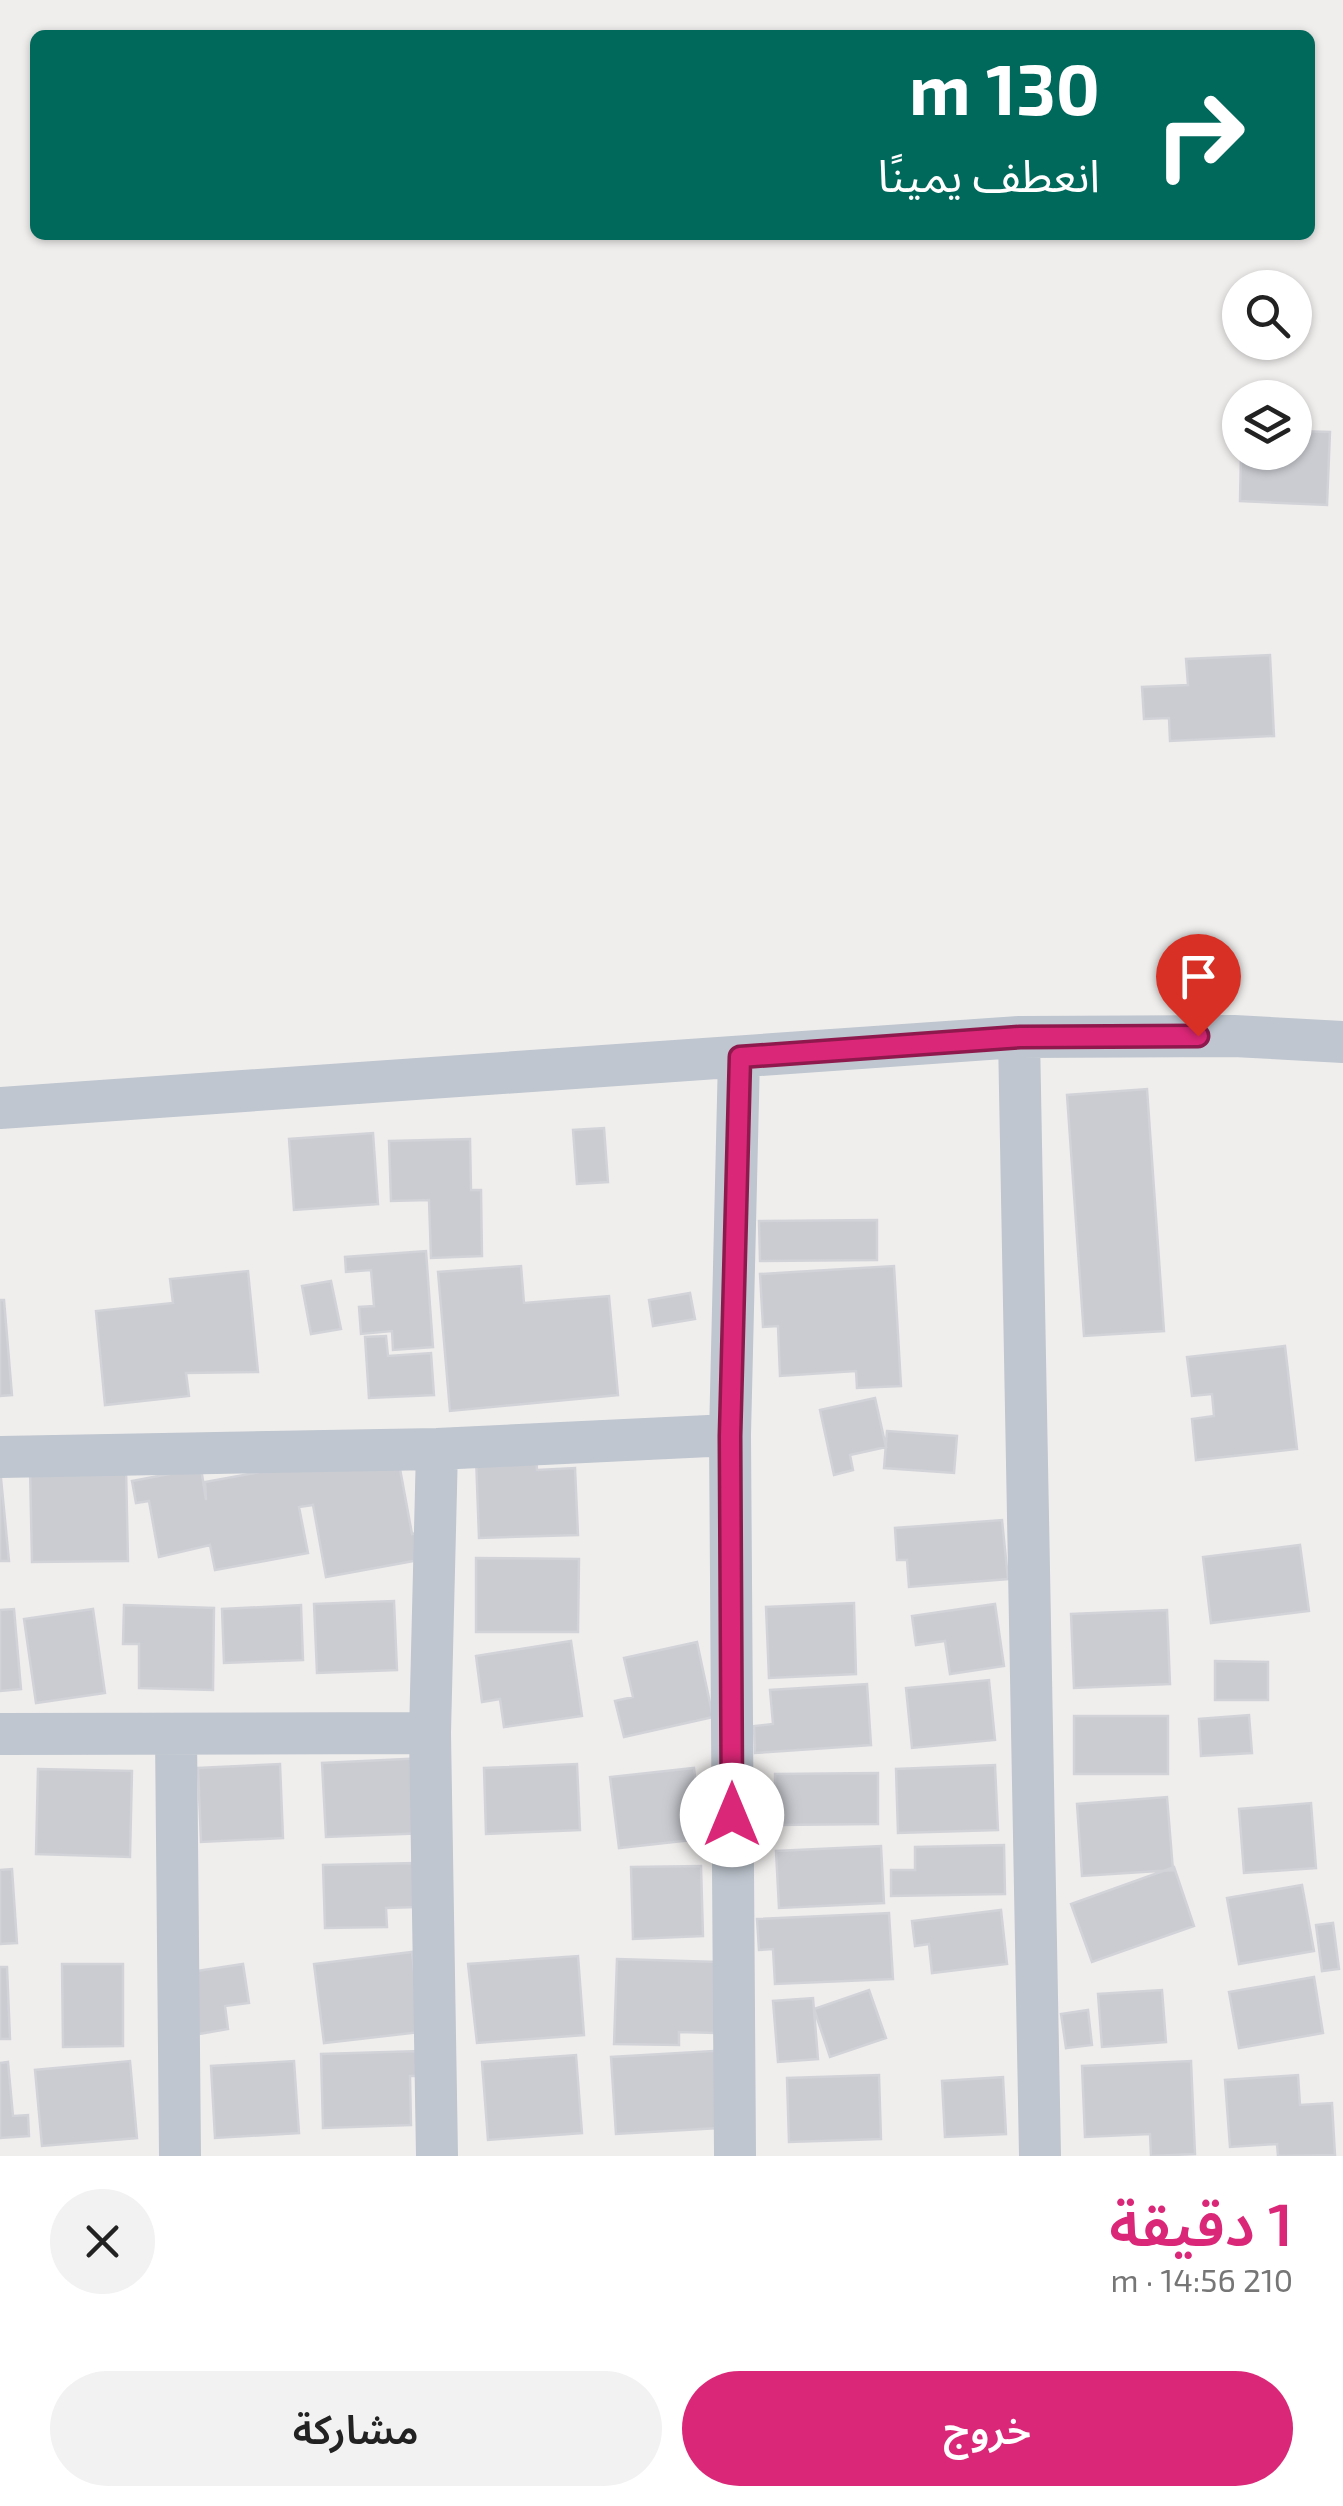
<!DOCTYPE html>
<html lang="ar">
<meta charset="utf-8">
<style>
:root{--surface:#fff;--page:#f2f2f2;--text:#222;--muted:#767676;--accent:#db2777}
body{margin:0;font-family:"Exo 2","Noto Sans Arabic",sans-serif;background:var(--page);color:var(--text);direction:rtl;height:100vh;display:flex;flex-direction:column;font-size:38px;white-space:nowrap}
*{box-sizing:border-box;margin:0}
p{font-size:32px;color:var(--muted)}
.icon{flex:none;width:55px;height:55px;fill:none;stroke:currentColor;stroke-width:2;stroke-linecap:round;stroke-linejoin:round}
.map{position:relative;height:2156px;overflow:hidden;direction:ltr}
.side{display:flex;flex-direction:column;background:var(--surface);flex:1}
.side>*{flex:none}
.top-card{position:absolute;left:30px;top:30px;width:1285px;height:210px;border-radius:15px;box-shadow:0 2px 8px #0004;direction:rtl;background:#00695c;color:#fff;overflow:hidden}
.fabs{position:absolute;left:1222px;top:270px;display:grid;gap:20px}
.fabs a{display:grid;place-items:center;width:90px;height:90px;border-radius:50%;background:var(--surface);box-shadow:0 2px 8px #0004;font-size:50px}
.pin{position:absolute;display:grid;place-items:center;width:85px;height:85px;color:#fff;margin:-102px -42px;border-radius:50% 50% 50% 0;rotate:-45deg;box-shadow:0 0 10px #0007}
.pin .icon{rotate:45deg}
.me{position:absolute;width:110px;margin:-55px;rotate:0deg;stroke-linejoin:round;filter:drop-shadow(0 0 8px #0008)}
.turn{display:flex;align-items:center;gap:35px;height:210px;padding:0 50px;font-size:45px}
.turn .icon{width:130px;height:130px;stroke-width:2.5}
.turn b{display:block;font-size:70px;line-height:85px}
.round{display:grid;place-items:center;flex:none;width:105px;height:105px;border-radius:52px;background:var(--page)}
.head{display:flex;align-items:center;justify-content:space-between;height:170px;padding:0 50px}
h1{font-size:60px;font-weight:600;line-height:75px;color:var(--accent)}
.cta{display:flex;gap:20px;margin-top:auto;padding:20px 50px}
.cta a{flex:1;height:115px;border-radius:60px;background:var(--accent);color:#fff;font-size:40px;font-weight:600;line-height:115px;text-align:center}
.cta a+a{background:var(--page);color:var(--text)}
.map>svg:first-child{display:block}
.building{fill:#caccd2;stroke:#d2d3d9;stroke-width:2.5}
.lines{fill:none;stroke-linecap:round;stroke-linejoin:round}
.street{stroke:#bfc6cf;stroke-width:42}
.route-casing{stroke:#8e194d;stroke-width:25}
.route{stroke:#db2777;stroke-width:18}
</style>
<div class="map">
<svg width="1343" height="2156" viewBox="0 0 1343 2156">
<rect width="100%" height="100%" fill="#f0eeed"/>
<path class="building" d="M1295,431L1330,432L1327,505L1240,501L1241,452H1295Z
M1270,655L1274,736L1170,741L1169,718L1144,719L1142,687L1188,685L1186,659Z
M1147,1089L1164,1331L1084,1336L1067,1095Z
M604,1128L608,1182L577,1184L573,1130Z
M373,1133L378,1204L294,1210L289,1139Z
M470,1139L471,1190H481L482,1256L431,1258L429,1200L391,1201L389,1141Z
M877,1220V1260L760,1261L759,1221Z
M426,1251L433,1347L393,1350L392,1331L361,1334L359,1307L374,1306L371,1270L346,1272L345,1257Z
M521,1266L524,1303L609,1296L618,1395L450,1411L438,1272Z
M894,1266L901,1386L857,1388L856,1371L780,1376L778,1326L763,1327L760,1274Z
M248,1271L258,1372L186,1373L189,1396L105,1405L96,1311L173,1303L170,1279Z
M331,1281L341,1329L311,1334L302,1286Z
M690,1293L695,1319L653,1326L649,1300Z
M0,1300H4L12,1395L0,1396Z
M386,1336L388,1356L431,1353L434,1395L369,1398L365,1337Z
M1285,1346L1297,1449L1196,1460L1192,1419L1214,1416L1212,1394L1192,1396L1187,1357Z
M875,1398L886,1447L850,1455L853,1470L834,1475L820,1410Z
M887,1431L957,1436L954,1473L884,1468Z
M396,1447L412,1534L425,1531L430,1558L326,1577L313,1505L299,1507L308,1553L215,1570L210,1545L159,1557L149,1501L136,1503L132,1481L201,1468L206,1500L205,1482Z
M536,1455L537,1470L575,1468L578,1535L479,1538L476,1457Z
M126,1467L128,1561L32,1562L30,1468Z
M0,1468L9,1561H0Z
M1002,1520L1008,1579L909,1587L907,1560H897L895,1528Z
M1300,1545L1309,1611L1211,1623L1203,1557Z
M476,1558L579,1559L578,1632H476Z
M394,1601L397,1670L317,1673L314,1604Z
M854,1603L856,1674L769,1678L766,1607Z
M995,1604L1004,1666L950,1674L945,1641L916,1645L912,1616Z
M124,1605L214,1608L213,1690L139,1688V1644H123Z
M301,1605L303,1660L224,1663L222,1609Z
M14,1609L21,1689L0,1691V1610Z
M93,1609L105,1693L36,1703L24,1619Z
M1167,1610L1170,1684L1074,1688L1071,1614Z
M571,1641L582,1716L504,1727L500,1699L482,1702L476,1656Z
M697,1642L713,1717L624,1737L615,1701L633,1697L624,1658Z
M1215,1661L1268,1662V1700H1215Z
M989,1680L995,1740L912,1748L906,1688Z
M867,1684L871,1745L755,1753L754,1726L773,1724L770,1690Z
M1249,1715L1252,1753L1201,1756L1199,1719Z
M1074,1716H1168V1774H1074Z
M425,1758L428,1833L326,1837L322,1763Z
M280,1764L283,1838L201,1842L198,1768Z
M577,1764L580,1830L486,1834L484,1768Z
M995,1765L998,1830L898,1833L896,1769Z
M694,1768L702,1839L619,1848L610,1777Z
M38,1769L132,1771L130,1857L36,1854Z
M878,1773V1824L775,1825V1774Z
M1167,1797L1173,1870L1082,1876L1077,1804Z
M1311,1803L1316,1868L1244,1873L1239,1809Z
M1004,1845L1005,1894L891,1896V1870H915V1847Z
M881,1846L884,1903L779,1908L776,1851Z
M415,1863L416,1907L386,1908L387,1927L325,1928L323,1865Z
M701,1866L703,1936L633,1939L631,1867Z
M1174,1867L1194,1926L1092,1962L1071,1904Z
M12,1869L17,1943L0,1944V1870Z
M1302,1885L1314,1951L1239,1964L1227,1898Z
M1001,1910L1007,1964L932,1973L929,1944L915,1946L912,1921Z
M889,1913L893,1979L775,1984L773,1949L759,1950L757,1919Z
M1333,1923L1339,1969L1322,1971L1316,1925Z
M412,1952L421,2032L324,2043L314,1964Z
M578,1956L584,2035L477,2043L468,1964Z
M617,1959L718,1962L716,2033L679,2032V2045L614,2044Z
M62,1964H123V2046L63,2047Z
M243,1964L249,2003L225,2006L228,2029L199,2034L190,1972Z
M0,1967H7L10,2039H0Z
M1314,1977L1323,2033L1239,2048L1229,1992Z
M869,1990L886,2038L830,2057L814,2009Z
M1162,1990L1166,2042L1102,2047L1098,1994Z
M813,1998L818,2059L778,2062L773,2001Z
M1088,2010L1092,2045L1066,2048L1061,2014Z
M730,2050L719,2128L616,2134L611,2057Z
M420,2051L421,2076H410L411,2125L323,2128L321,2054Z
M576,2055L582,2133L488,2140L482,2062Z
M130,2061L137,2138L42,2146L35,2070Z
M294,2061L299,2133L215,2138L211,2066Z
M1191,2061L1195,2154L1151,2156L1150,2134L1085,2137L1082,2066Z
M8,2062L13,2116L28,2115L29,2136L0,2138V2063Z
M879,2075L881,2139L789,2142L787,2078Z
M1298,2075L1300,2105L1332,2103L1335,2155L1278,2156L1277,2144L1230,2147L1225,2080Z
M1003,2077L1006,2134L945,2137L942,2081Z"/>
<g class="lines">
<path class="street" d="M1019,1037L1040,2156
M0,1108L1019,1037L1234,1036L1343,1042
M0,1457L437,1449L730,1435
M0,1734L430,1733
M176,1734L180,2156
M437,2156L430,1733L437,1449
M735,2156L730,1435L739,1057"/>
</g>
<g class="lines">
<g class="route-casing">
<path id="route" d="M732,1815L730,1436L740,1057L1020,1037L1198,1036"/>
</g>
<use href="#route" class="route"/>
</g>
</svg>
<div class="fabs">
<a><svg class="icon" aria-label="search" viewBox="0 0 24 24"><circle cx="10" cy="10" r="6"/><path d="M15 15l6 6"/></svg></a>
<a><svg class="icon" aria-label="layers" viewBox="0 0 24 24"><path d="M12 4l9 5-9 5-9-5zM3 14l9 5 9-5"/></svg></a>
</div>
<div class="pin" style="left:1198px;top:1036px;background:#d93025"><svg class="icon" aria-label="arrive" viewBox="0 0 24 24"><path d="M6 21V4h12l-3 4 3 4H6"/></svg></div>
<svg class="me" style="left:732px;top:1815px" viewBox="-20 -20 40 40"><circle r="19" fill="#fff"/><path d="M0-13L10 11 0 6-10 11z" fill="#db2777"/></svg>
<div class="top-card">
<div class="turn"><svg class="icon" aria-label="right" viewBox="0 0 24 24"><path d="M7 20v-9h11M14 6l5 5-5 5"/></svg><div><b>130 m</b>انعطف يمينًا</div></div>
</div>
</div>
<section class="side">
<div class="head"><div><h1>1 دقيقة</h1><p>210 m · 14:56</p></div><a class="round"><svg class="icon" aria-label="close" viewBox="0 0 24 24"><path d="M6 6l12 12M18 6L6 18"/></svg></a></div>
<div class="cta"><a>خروج</a><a>مشاركة</a></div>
</section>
